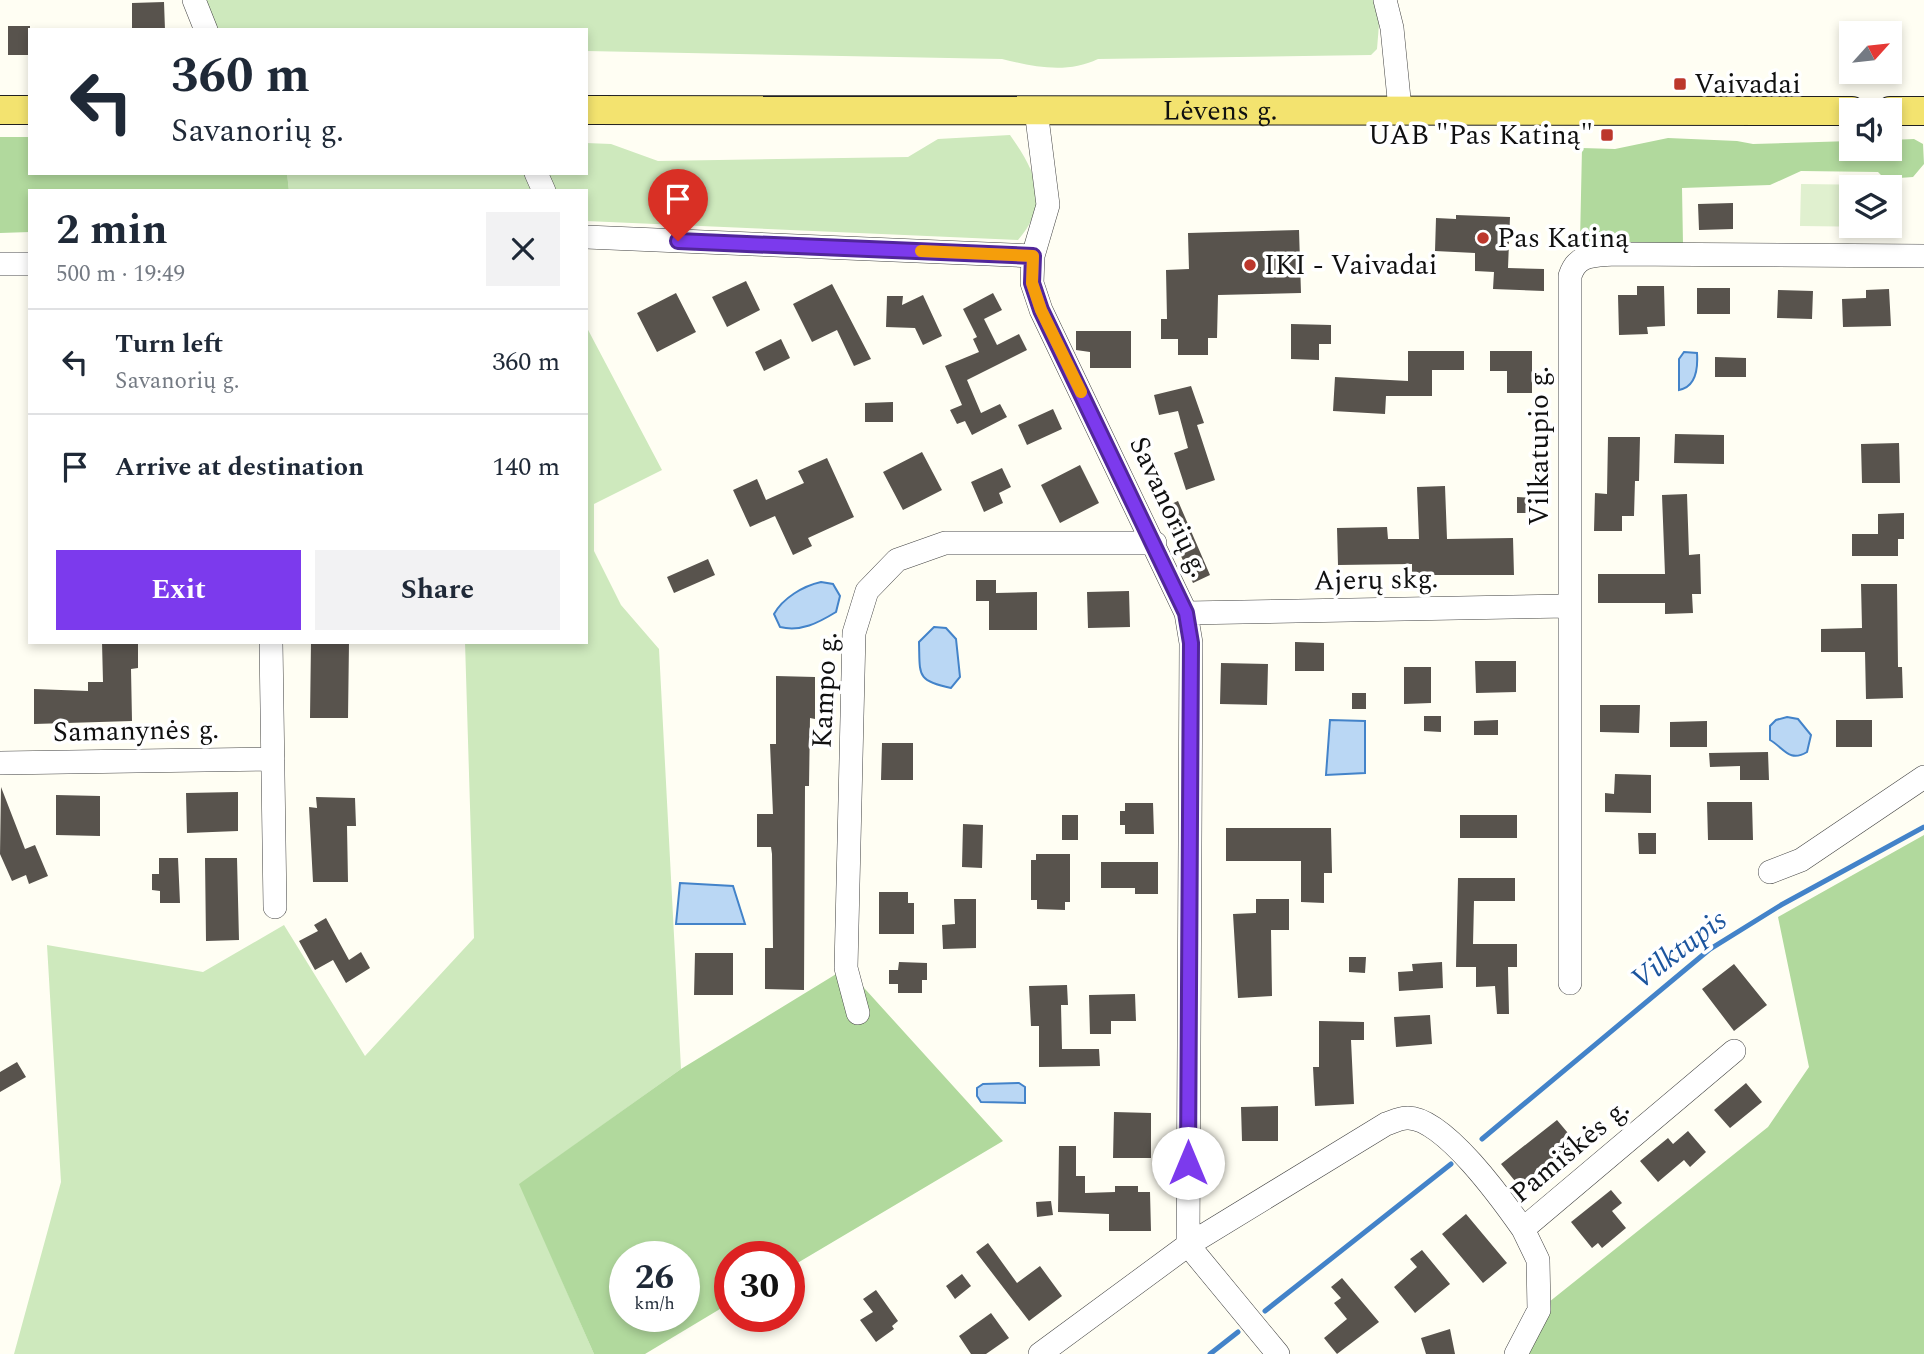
<!DOCTYPE html>
<meta charset="utf-8">
<style>
:root{--surface:#fff;--page:#f2f2f3;--text:#1f2937;--muted:#747a83;--line:#e0e1e3;--accent:#7c3aed}
body{margin:0;font-family:Spectral,serif;background:var(--page);color:var(--text);height:100vh;display:flex;flex-direction:column;font-size:26px;white-space:nowrap}
*{box-sizing:border-box;margin:0}
p{font-size:23px;color:var(--muted)}
.icon{flex:none;width:38px;height:38px;fill:none;stroke:currentColor;stroke-width:2;stroke-linecap:round;stroke-linejoin:round}
.map{position:relative;flex:1;overflow:hidden}
.side{position:absolute;left:28px;top:189px;width:560px;height:455px;display:flex;flex-direction:column;background:var(--surface);border-radius:0px;box-shadow:0 4px 10px #0003}
.side>*{flex:none}
.banner{position:absolute;left:28px;top:28px;width:560px;height:147px;border-radius:0px;box-shadow:0 4px 10px #0003;background:#fff;color:var(--text);overflow:hidden}
.needle{width:46px;rotate:63deg}
.fabs{position:absolute;left:1839px;top:21px;display:grid;gap:14px}
.fabs a{display:grid;place-items:center;width:63px;height:63px;border-radius:0px;background:var(--surface);box-shadow:0 4px 10px #0003;font-size:35px}
.speed{position:absolute;left:609px;top:1241px;display:flex;gap:14px;font-size:35px;font-weight:700;text-align:center}
.speed>*{display:grid;place-content:center;width:91px;height:91px;border-radius:50%;background:var(--surface);box-shadow:0 4px 10px #0003;line-height:1}
.speed small{font-size:18px;font-weight:400}
.speed .limit{border:10px solid #d22;background:#fff;color:#111}
.pin{position:absolute;display:grid;place-items:center;width:60px;height:60px;color:#fff;margin:-72px -30px;border-radius:50% 50% 50% 0;rotate:-45deg;box-shadow:0 0 7px #0007}
.pin .icon{rotate:45deg}
.me{position:absolute;width:77px;margin:-38px;rotate:0deg;stroke-linejoin:round;filter:drop-shadow(0 0 5px #0008)}
.turn{display:flex;align-items:center;gap:24px;height:147px;padding:0 28px;font-size:32px}
.turn .icon{width:91px;height:91px;stroke-width:2.5}
.turn b{display:block;font-size:49px;line-height:60px}
.round{display:grid;place-items:center;flex:none;width:74px;height:74px;border-radius:0px;background:var(--page)}
.summary{display:flex;align-items:center;justify-content:space-between;height:119px;padding:0 28px}
h1{font-size:42px;font-weight:700;line-height:52px}
.primary-button{display:flex;gap:14px;margin-top:auto;padding:14px 28px}
.primary-button a{flex:1;height:80px;border-radius:0px;background:var(--accent);color:#fff;font-size:28px;font-weight:700;line-height:80px;text-align:center}
.primary-button a+a{background:var(--page);color:var(--text)}
ul{padding:0;list-style:none}
li{display:flex;align-items:center;gap:21px;height:105px;padding:0 28px;border-top:2px solid var(--line)}
li div{flex:1}
li b{display:block;font-size:26px}
li em{font-style:normal}
.map>svg:first-child{display:block}
.green{fill:#cee9bd}
.forest{fill:#b1d99d;fill-rule:evenodd}
.pitch{fill:#e0f0cf}
.water{fill:#bad7f4;stroke:#4383c9;stroke-width:2}
.lines{fill:none;stroke-linecap:round;stroke-linejoin:round}
.stream{stroke:#4383c9;stroke-width:5}
.building{fill:#58534d}
.minor-casing{stroke:#434343;stroke-width:24}
.major-casing{stroke:#212121;stroke-width:30}
.minor{stroke:#fff;stroke-width:23}
.major{stroke:#f3e36f;stroke-width:28}
.route-casing{stroke:#51269a;stroke-width:18}
.route{stroke:#7c3aed;stroke-width:12}
.slow{stroke:#f59e0b;stroke-width:12}
.poi-dot{fill:#bc372c;stroke:#fff;stroke-width:2.5}
.labels{text-anchor:middle;dominant-baseline:central;stroke-width:7;stroke-linejoin:round;paint-order:stroke}
.poi-label{font-size:28px;fill:#101010;stroke:#fff;text-anchor:start}
.street-label{font-size:28px;fill:#101010;stroke:#fff}
.water-label{font-size:30px;font-style:italic;fill:#1c559e;stroke:#fff}
</style>
<div class="map">
<svg width="1924" height="1354" viewBox="0 0 1924 1354">
<rect width="100%" height="100%" fill="#fffef3"/>
<path class="green" d="M194,0H1381L1377,49L1371,55L1098,59C1067,74 1034,67 1002,59L586,51V30H206Z
M1010,135C1036,172 1051,202 1018,240L586,221V191H289L287,173H586V143L611,144L658,161L908,157L938,139Z
M586,326L662,470L594,504V551L621,605L659,649L681,1069L520,1184L594,1354H14L61,1182L47,945L203,972L284,925L365,1056L474,938L465,642H586Z"/>
<path class="forest" d="M0,137H30V173H287L289,191H30V232L0,233Z
M1668,138L1737,141L1753,144L1851,141L1852,149H1890V140L1914,139L1923,144L1924,164L1913,177L1885,179L1878,172L1801,171L1770,185L1682,188L1683,244L1580,242L1582,148L1615,149Z
M1924,835V1354H1516L1539,1310L1768,1127L1809,1067L1778,917Z
M846,968L1003,1141L789,1268V1256H730V1303L645,1354H594L519,1184L681,1069ZM625,1256H684V1316H625Z"/>
<path class="pitch" d="M1801,184L1879,185L1852,187V226L1879,227L1800,226Z"/>
<path class="water" d="M1684,352L1697,353C1698,368 1696,387 1679,390V359Z
M821,582L833,584L840,596L836,612C818,623 801,632 780,627L774,614C783,598 803,586 821,582Z
M934,627L946,628L956,639L960,677L951,688C916,681 920,675 919,642Z
M1787,717L1798,719L1811,735L1807,752C1789,763 1784,748 1770,740V726L1776,720Z
M1330,720L1365,721V773L1326,775Z
M680,883L733,886L745,924H676Z
M1019,1083L1025,1087V1103L981,1102L977,1096V1088L983,1084Z"/>
<g class="lines">
<path class="stream" d="M1482,1139L1710,949L1781,905L1924,827
M1265,1311L1451,1164
M1210,1354L1238,1332"/>
</g>
<path class="building" d="M164,2L165,30H132V3Z
M8,26H30V55H8Z
M1733,203V229L1699,230L1698,204Z
M1456,215L1510,217L1508,268L1544,269V291L1493,289L1494,272L1475,271V253L1435,251L1436,218L1456,219Z
M1299,230L1301,293L1218,295L1217,338H1208V355H1178V339H1161V319H1167L1166,270L1189,269L1188,233Z
M746,281L760,310L727,327L712,297Z
M832,284L871,359L854,366L837,330L812,342L793,304Z
M1637,286H1664L1665,326L1647,327L1648,334L1619,335L1618,295H1637Z
M1697,288H1730V314H1697Z
M1889,289L1891,326L1843,327L1842,299L1866,298V290Z
M1778,290L1813,291L1812,319L1777,318Z
M676,293L696,332L657,352L637,313Z
M993,293L1002,310L984,319L997,345L1019,334L1027,350L967,380L981,413L1000,404L1007,417L972,435L965,421L957,424L950,410L962,405L945,366L979,352L973,339L977,337L963,309Z
M923,295L942,336L923,345L915,328L886,327L887,296H903L902,305Z
M1291,324L1331,325V344H1319V360L1291,359Z
M1076,331H1131V368H1090V352L1076,350Z
M781,339L790,358L764,371L755,352Z
M1408,351H1464V370H1432V396H1386L1385,414L1333,411L1335,377L1408,381Z
M1490,351H1532V393H1507V371H1490Z
M1715,357L1746,358V377H1715Z
M1191,386L1204,423L1197,425L1215,480L1186,490L1174,453L1188,448L1178,411L1159,415L1154,395Z
M893,402V422H865V403Z
M1053,409L1062,429L1027,445L1018,425Z
M1675,434L1724,435V464L1674,463Z
M1608,437H1640L1639,481H1635L1634,516H1622V531H1594L1595,493L1607,494Z
M1899,443L1900,483H1862L1861,444Z
M922,452L942,490L903,510L883,472Z
M827,458L854,517L808,538L812,546L793,555L775,516L750,527L733,490L757,479L766,500L804,483L798,471Z
M1080,465L1099,503L1060,523L1041,485Z
M1002,468L1011,487L999,493L1003,503L984,512L971,482Z
M1445,486L1447,539L1513,538L1514,575H1412V564L1338,565L1337,528L1387,527L1388,539H1419L1417,487Z
M1687,494L1689,555L1700,554L1701,594H1692L1693,613L1665,614V603H1598V574H1665L1662,495Z
M1517,497L1534,498L1533,513H1517Z
M1178,501L1210,575L1193,583L1160,509Z
M1904,513V539H1898V556H1852V534H1878V514Z
M708,559L715,575L674,593L667,577Z
M976,580H996V593L1037,592V630H989V601H976Z
M1861,584H1897L1898,667H1902L1903,698L1866,699L1865,652H1821V629L1862,628Z
M1129,591L1130,627L1088,628L1087,592Z
M102,642H138V668L131,669L132,721L34,724V689L88,691V682H103Z
M311,642H349L348,718H310Z
M1295,642L1324,643V671H1295Z
M1475,661H1516V692L1476,693Z
M1221,663L1268,664L1267,705L1220,704Z
M1404,667H1431V703L1404,704Z
M776,676L815,677V719L810,718L809,786H805L804,990L765,989V948H773L772,854L771,847H757V814H773L770,744H776Z
M1352,693H1366V709H1352Z
M1600,705H1640L1639,733L1600,732Z
M1424,716H1441V732L1424,731Z
M1498,720V735H1474V721Z
M1836,720H1872V747H1836Z
M1707,721V747H1670V722Z
M882,743H913V780H881Z
M1768,752L1769,780H1740V766L1710,767L1709,753Z
M1615,774L1651,775V813L1605,812V793L1614,794Z
M1,787L25,849L35,845L48,876L29,884L26,875L12,881L0,854Z
M238,792V831L187,833L186,793Z
M56,795L100,796V836L56,835Z
M316,797L355,798L356,826H347L348,882H313L309,807L317,808Z
M1707,802H1752L1753,840H1708Z
M1125,803H1153L1154,834H1125V825H1120V811H1125Z
M1062,815H1078V840H1062Z
M1460,815H1517V838H1460Z
M963,824L983,825L982,868L962,867Z
M1226,828H1331L1332,873H1324V903L1301,902V861H1226Z
M1638,833H1656V854H1639Z
M1036,854H1070V902H1065V910L1037,909V900H1031V860H1036Z
M159,858H178L180,903H160V891L152,890V874H159Z
M205,858H237L239,940L206,941Z
M1101,862H1158V894H1135V888H1101Z
M1458,878H1515V901H1474L1473,944H1517V967H1508L1509,1014H1497L1495,986L1476,987V967H1456Z
M879,892H908V903H914V934H879Z
M954,899H976V948L943,949L942,925L955,924Z
M1256,899H1289V930H1271L1272,996L1238,998L1233,914L1256,913Z
M326,918L349,960L361,952L370,968L346,983L333,960L315,970L299,941L318,931L314,925Z
M695,953H733V995H694Z
M1349,957H1366L1365,973L1349,972Z
M899,962L927,963V980H922V993H898V984H889V970H898Z
M1442,962L1443,988L1399,991L1398,972L1413,971L1412,964Z
M1734,964L1767,1005L1734,1031L1702,989Z
M1067,985L1068,1005H1061L1062,1049H1099L1100,1066L1039,1067V1026H1031L1029,986Z
M1135,994L1136,1021H1111V1034H1090L1089,995Z
M1430,1015L1432,1044L1396,1047L1394,1017Z
M1319,1021L1364,1022V1040H1351L1354,1104L1315,1106L1313,1067H1319Z
M17,1062L26,1077L0,1092V1072Z
M1746,1083L1762,1102L1730,1128L1714,1110Z
M1278,1106V1141H1242L1241,1107Z
M1114,1112L1151,1113V1158H1113Z
M1557,1120L1578,1145L1524,1192L1501,1164Z
M1688,1131L1706,1152L1690,1167L1684,1160L1658,1182L1640,1161L1668,1138L1673,1144Z
M1059,1146H1076V1176H1085V1193L1115,1192V1186H1138V1192H1150L1151,1231H1109V1214L1058,1212Z
M1611,1190L1622,1203L1612,1211L1626,1228L1602,1248L1598,1243L1592,1248L1571,1222Z
M1051,1201L1053,1215L1037,1217L1036,1202Z
M1466,1214L1507,1263L1483,1283L1442,1234Z
M988,1243L1017,1283L1040,1266L1062,1296L1029,1321L976,1252Z
M1422,1250L1450,1284L1415,1313L1394,1287L1417,1267L1410,1259Z
M962,1274L971,1286L955,1299L946,1286Z
M1342,1278L1379,1322L1337,1354L1324,1338L1347,1319L1334,1303L1341,1298L1331,1287Z
M876,1290L898,1321L892,1326L894,1329L876,1342L860,1320L873,1312L863,1299Z
M991,1313L1009,1338L986,1354H971L959,1336Z
M1450,1329L1455,1354H1426L1421,1338Z"/>
<g class="lines">
<g class="minor-casing">
<path id="minor" d="M194,0L206,30
M1385,0L1392,28L1400,109
M536,173L544,191
M586,237L1033,256L1032,283L1041,310L1186,613L1191,643L1188,1245L1278,1354
M1033,256L1048,205L1036,110
M0,264H30
M1186,613L1568,606
M271,642L275,907
M0,763L273,759
M1770,872L1801,860L1924,777
M1570,983V276C1577,254 1592,256 1614,254L1924,256
M858,1013L846,968L854,633L867,591L897,560L945,543H1155
M1040,1354L1188,1245L1386,1124C1392,1122 1400,1118 1407,1118C1443,1116 1504,1202 1523,1229L1734,1051
M1516,1354L1539,1310L1538,1260L1523,1229"/>
</g>
<g class="major-casing">
<g id="major">
<path d="M0,110H30"/>
<path id="s1" d="M586,110L1852,111"/>
<path d="M1890,111H1924"/>
</g>
</g>
<use href="#minor" class="minor"/>
<use href="#major" class="major"/>
</g>
<g class="lines">
<g class="route-casing">
<path id="route" d="M678,241L1033,256L1032,283L1041,310L1186,613L1191,643L1188,1163"/>
</g>
<use href="#route" class="route"/>
<path class="slow" d="M921,251L1033,256L1032,283L1041,310L1081,392"/>
</g>
<g class="poi-dot">
<rect x="1673" y="77" width="14" height="14" rx="3.5"/>
<rect x="1600" y="128" width="14" height="14" rx="3.5"/>
<circle cx="1483" cy="238" r="7"/>
<circle cx="1250" cy="265" r="7"/>
</g>
<g class="labels">
<g class="poi-label">
<text x="1694" y="84">Vaivadai</text>
<text x="1593" y="135" text-anchor="end">UAB "Pas Katiną"</text>
<text x="1497" y="238">Pas Katiną</text>
<text x="1264" y="265">IKI - Vaivadai</text>
</g>
<g class="street-label">
<text stroke="none"><textPath href="#s1" startOffset="634">Lėvens g.</textPath></text>
<text transform="translate(1539 446) rotate(-90)">Vilkatupio g.</text>
<text transform="translate(1169 507) rotate(65)">Savanorių g.</text>
<text transform="translate(1376 580) rotate(-1)">Ajerų skg.</text>
<text transform="translate(825 690) rotate(-87)">Kampo g.</text>
<text transform="translate(136 731) rotate(-1)">Samanynės g.</text>
<text transform="translate(1570 1151) rotate(-40)">Pamiškės g.</text>
</g>
<g class="water-label">
<text transform="translate(1679 950) rotate(-37)">Vilktupis</text>
</g>
</g>
</svg>
<div class="fabs">
<a><svg class="needle" viewBox="-14 -14 28 28"><path d="M0-13l5 13h-10z" fill="#e53935"/><path d="M0 13l5-13h-10z" fill="#747a83"/></svg></a>
<a><svg class="icon" aria-label="sound" viewBox="0 0 24 24"><path d="M4 9h4l5-4v14l-5-4H4zM17 9q2 3 0 6"/></svg></a>
<a><svg class="icon" aria-label="layers" viewBox="0 0 24 24"><path d="M12 4l9 5-9 5-9-5zM3 14l9 5 9-5"/></svg></a>
</div>
<div class="speed"><div>26<small>km/h</small></div><div class="limit">30</div></div>
<div class="pin" style="left:678px;top:241px;background:#d93025"><svg class="icon" aria-label="arrive" viewBox="0 0 24 24"><path d="M6 21V4h12l-3 4 3 4H6"/></svg></div>
<svg class="me" style="left:1188px;top:1163px" viewBox="-20 -20 40 40"><circle r="19" fill="#fff"/><path d="M0-13L10 11 0 6-10 11z" fill="#7c3aed"/></svg>
<div class="banner">
<div class="turn"><svg class="icon" aria-label="left" viewBox="0 0 24 24"><path d="M17 20v-9H6M10 6l-5 5 5 5"/></svg><div><b>360 m</b>Savanorių g.</div></div>
</div>
<section class="side">
<div class="summary"><div><h1>2 min</h1><p>500 m · 19:49</p></div><a class="round"><svg class="icon" aria-label="close" viewBox="0 0 24 24"><path d="M6 6l12 12M18 6L6 18"/></svg></a></div>
<ul>
<li><svg class="icon" aria-label="left" viewBox="0 0 24 24"><path d="M17 20v-9H6M10 6l-5 5 5 5"/></svg><div><b>Turn left</b><p>Savanorių g.</p></div><em>360 m</em></li>
<li><svg class="icon" aria-label="arrive" viewBox="0 0 24 24"><path d="M6 21V4h12l-3 4 3 4H6"/></svg><div><b>Arrive at destination</b></div><em>140 m</em></li>
</ul>
<div class="primary-button"><a>Exit</a><a>Share</a></div>
</section>
</div>
